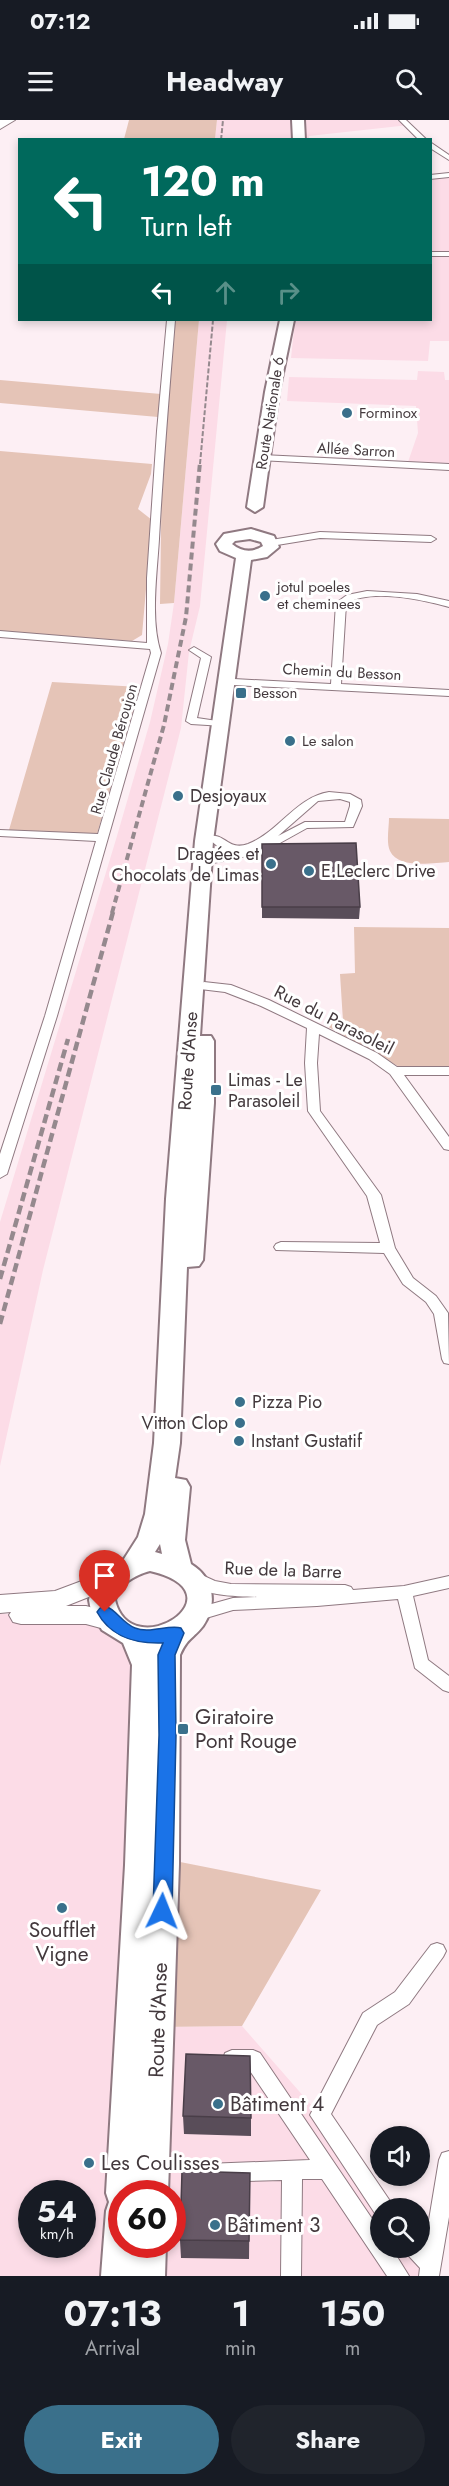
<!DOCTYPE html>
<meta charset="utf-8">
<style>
:root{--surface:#171b24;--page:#20242c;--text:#f1f3f6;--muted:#9ea1a6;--accent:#3a708b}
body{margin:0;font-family:Jost,sans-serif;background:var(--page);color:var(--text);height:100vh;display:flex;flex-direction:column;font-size:22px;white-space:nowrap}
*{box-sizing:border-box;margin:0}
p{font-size:20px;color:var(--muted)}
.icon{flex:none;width:33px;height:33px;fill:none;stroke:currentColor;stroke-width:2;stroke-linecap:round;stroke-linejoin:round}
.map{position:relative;height:2156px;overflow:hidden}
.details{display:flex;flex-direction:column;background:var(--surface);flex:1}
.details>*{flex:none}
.banner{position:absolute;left:18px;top:18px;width:414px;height:183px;border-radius:0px;box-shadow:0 3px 9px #0003;background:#00695c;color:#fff;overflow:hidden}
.controls{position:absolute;left:370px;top:2006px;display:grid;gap:12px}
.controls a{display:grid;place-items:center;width:60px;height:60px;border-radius:50%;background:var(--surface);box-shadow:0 3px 9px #0003;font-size:30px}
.speed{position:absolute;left:18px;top:2060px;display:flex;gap:12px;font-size:30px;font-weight:700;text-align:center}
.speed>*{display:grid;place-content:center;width:78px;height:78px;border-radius:50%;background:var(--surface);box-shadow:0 3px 9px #0003;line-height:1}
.speed small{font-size:15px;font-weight:400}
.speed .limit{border:9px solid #d22;background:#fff;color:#111}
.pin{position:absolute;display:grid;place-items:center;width:51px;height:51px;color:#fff;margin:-62px -26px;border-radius:50% 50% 50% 0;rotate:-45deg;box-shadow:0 0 6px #0007}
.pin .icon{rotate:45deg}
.me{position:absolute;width:66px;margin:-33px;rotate:2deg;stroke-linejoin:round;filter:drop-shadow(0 0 4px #0008)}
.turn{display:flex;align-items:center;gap:21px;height:126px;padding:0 24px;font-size:27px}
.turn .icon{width:78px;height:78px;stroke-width:2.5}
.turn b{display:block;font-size:42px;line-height:51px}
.lanes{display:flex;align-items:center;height:57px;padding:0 24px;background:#0003;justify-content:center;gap:30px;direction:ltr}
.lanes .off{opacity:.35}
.eta{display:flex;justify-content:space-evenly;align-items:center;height:102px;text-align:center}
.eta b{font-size:36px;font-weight:700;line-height:42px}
.cta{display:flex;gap:12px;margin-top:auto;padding:12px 24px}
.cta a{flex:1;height:69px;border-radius:36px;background:var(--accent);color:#fff;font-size:24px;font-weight:700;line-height:69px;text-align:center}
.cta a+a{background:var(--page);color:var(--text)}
.status{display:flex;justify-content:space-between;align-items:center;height:42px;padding:0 30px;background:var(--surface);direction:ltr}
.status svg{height:16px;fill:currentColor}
header{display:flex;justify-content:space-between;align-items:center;height:78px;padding:0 24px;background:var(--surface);font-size:27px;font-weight:700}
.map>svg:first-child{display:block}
.built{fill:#fcdce7;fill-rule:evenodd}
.green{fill:#e5c4b7}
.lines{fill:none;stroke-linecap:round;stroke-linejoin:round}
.minor-casing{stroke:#8f7981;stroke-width:2}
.secondary-casing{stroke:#8f7981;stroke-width:2}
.primary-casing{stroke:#8f7981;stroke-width:4}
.motorway-casing{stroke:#8f7981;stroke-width:2}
.minor{fill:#fff;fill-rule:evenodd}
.secondary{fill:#fff;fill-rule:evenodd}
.primary{fill:#fff;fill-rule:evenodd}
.motorway{fill:#fff;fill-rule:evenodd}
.rail-far2{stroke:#95898e;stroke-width:2;stroke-dasharray:5 2;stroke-linecap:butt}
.rail-far1{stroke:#95898e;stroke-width:4;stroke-dasharray:7 4;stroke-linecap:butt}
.rail{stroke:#95898e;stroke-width:4.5;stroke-dasharray:9 4.5;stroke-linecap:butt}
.wall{fill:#594d59}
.building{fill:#685967;stroke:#493e48;stroke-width:1.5}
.route{fill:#1a73e8;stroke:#114b97;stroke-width:1.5}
.poi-dot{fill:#3a708b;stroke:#fff;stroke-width:2}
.labels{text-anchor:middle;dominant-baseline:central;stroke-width:6;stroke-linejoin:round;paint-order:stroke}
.far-street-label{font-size:15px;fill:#43393d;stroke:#fff}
.far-poi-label{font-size:15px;fill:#43393d;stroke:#fff;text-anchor:start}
.poi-label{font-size:18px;fill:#43393d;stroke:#fff;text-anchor:start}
.street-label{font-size:18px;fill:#43393d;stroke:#fff}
.near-poi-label{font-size:21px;fill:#43393d;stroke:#fff;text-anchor:start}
.near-street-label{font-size:21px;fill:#43393d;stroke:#fff}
</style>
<div class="status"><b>07:12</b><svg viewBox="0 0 49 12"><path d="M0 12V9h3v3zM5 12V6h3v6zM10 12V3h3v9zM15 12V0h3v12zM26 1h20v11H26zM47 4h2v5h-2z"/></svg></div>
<header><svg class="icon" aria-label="menu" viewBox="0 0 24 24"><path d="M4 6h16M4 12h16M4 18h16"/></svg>Headway<svg class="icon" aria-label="search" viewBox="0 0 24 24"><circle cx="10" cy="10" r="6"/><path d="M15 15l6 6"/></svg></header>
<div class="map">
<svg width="449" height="2156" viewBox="0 0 449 2156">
<rect width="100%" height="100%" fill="#fdeff4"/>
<path class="built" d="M217,0H406L409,5L309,16V19L215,20Z
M449,57V221H430L428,241L291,238L295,200H430L431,60Z
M199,200H227L200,486L189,532L181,608L43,1150L0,1346V1102L117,716L150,602L168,524L174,483Z
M418,251L444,252L445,260H449V344L408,342L418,313L416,286L287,281L289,257L417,260Z
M0,1494L60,1495L133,1515L118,2156H0ZM32,2073H82V2124H32Z
M242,1906L320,1995L381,2088V2127H414L429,2156H147L149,2124H172V2073H151L158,1907Z"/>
<path class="green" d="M129,0H217L215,19H124Z
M174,200H199L174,483L160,484L162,339Z
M0,260L161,274L158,297L0,283Z
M0,331L152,344L151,354L138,389L152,400L142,515L132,521L0,511Z
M52,562L140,567L97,714L9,710Z
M389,698L449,699V742C433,743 398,749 390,731C386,723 389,707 389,698Z
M354,807L449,808V949H403L325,905L343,901L340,854L355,853Z
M165,1739L321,1770L242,1906L158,1907Z"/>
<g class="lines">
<g class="minor-casing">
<path id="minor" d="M399,0H406L427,20H419Z
M430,22L449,35V40L430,28Z
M449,53V57L430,59V55Z
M430,132H449V136H430Z
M167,200H175C169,273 163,346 159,419C157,454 150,500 161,533L57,896L7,1054L0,1058V1034L45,896L96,721L0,716V710L98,714L151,533L150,529L0,517V511L147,523V458L157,311Z
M262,335L449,344V350L259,340L258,338Z
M320,412L431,416L436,419L431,422L320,418L271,426L266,423L271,420Z
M367,471L417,474L449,481V487C423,480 370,468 346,484L341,564L449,570V576L234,565L229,562L234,559L331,564L336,483L347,475Z
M194,527L211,537L197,598L224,602V606L191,604L186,601L201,538L189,530Z
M329,672L350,674L361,680L362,686L353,707L307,708L262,733L213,743L207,740L209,738L235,732L222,730L210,720V716C225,713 228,731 248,724C279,712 296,677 329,672ZM340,679L350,682V686L345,702H305L278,716L318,681Z
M204,862L231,865L269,880L377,933L397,947H449V955H404L449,1017V1030L444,1029L390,954L369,939L319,914L317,943L320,991L381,1075L395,1128L413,1158L436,1176L448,1193L449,1244L444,1243L442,1239L434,1194L426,1182L403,1164L384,1133L276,1130L274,1127L276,1124L281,1122L380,1123L367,1076L308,991L305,943L307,908L261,886L225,872L200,869L198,866Z
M193,1451L215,1461L231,1464L345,1465L351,1467L353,1470L404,1466L449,1456V1468L413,1476L428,1540L449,1556V1572L443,1570L415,1548L398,1479L317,1486L233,1490L196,1501L190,1500L188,1495L190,1490L233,1478L257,1477C237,1476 196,1477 185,1457L187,1453Z
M437,1823L443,1825L446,1831L443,1837L409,1884L377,1905L331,1994L390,2081L393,2088H381V2097L376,2095L310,1995L363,1893L395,1872L431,1825Z
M232,1930H253L260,1933L381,2112V2127H391L409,2156H387L322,2059H302L301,2156H281L282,2060L206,2062L199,2060L196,2053L199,2046L206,2044L310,2040L248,1948H232L225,1945L223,1939L225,1933Z
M449,2031V2097L439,2156H419L420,2148L407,2134L404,2127H420V2120L425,2124L439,2040L442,2033Z"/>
</g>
<g class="secondary-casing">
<path id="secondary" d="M111,1450L119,1453L122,1459L119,1465L66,1486H86L120,1495L124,1502L120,1509L112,1511L86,1504H21L13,1502L9,1495L11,1492L0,1493V1475L55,1471Z"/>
</g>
<g class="primary-casing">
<path id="primary" d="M292,0H304L305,20H293Z
M280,200H294L279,272L263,387L255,392L247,387L265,272Z
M251,409L274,416L279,427L267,437L251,440L213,721L200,916H211L214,921V983L203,1140L199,1146L187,1147L180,1323L175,1358L186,1360L190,1367L185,1420L191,1444C214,1458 218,1484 203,1506C193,1519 188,1517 180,1535L179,1744L168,2073H122V2124H166L165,2156H101L106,2091L109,2082L106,2073L125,1745L132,1545L123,1523L102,1510L91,1491L89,1480L91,1470L100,1454L124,1439L138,1417L145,1394L154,1323L166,1079L195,721L236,438L220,431L216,424L224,414ZM250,419L261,422L263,426C252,433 242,432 232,424L235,421ZM160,1424L162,1434L155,1432ZM150,1451C245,1473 131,1547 115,1480C119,1464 135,1455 150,1451Z"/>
</g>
<g class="motorway-casing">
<path id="motorway" d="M0,0H15L0,9Z"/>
</g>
<use href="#minor" class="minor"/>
<use href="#secondary" class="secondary"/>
<use href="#primary" class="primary"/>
<use href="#motorway" class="motorway"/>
<path class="rail-far2" d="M221,20L223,0
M200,344L213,200"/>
<path class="rail-far1" d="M112,793L164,605L186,497L200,342"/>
<path class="rail" d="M0,1159L68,919
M0,1204L113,792"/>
</g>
<path class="wall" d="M262,724L360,787L359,799L262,798Z
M183,1996L251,1998V2016L184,2014Z
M250,2053L249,2139L181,2138L180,2120Z"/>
<path class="building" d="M356,723L360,787H262V724Z
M186,1934L250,1936L251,1998L183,1996Z
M182,2051L250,2053L249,2121L180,2120Z"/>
<path class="route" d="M105,1486C116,1489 122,1503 135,1508C150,1514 169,1504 181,1508L184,1513L175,1535L176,1615L172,1791L169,1796L162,1799L156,1796L153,1791L159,1615L158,1535L163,1523C136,1524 111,1518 97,1492L100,1488Z"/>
<g class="poi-dot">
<circle cx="347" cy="293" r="6"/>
<circle cx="265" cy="476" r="6"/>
<rect x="235" y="567" width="12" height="12" rx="3"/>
<circle cx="290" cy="621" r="6"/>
<circle cx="178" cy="676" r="6"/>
<circle cx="271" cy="744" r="6"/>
<circle cx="309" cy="751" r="6"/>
<rect x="210" y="964" width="12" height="12" rx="3"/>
<circle cx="240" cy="1282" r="6"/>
<circle cx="240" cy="1303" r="6"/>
<circle cx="239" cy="1321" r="6"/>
<rect x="177" y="1603" width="12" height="12" rx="3"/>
<circle cx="62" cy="1788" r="6"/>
<circle cx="218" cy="1984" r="6"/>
<circle cx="89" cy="2043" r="6"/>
<circle cx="215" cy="2105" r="6"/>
</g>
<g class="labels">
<g class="far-street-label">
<text transform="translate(270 293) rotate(-81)">Route Nationale 6</text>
<text transform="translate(356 330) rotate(3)">Allée Sarron</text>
<text transform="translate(342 552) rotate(3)">Chemin du Besson</text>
<text transform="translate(114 629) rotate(-74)">Rue Claude Béroujon</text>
</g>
<g class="far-poi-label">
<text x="359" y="293">Forminox</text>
<text x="277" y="467">jotul poeles<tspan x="277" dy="17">et cheminees</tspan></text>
<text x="253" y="573">Besson</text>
<text x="302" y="621">Le salon</text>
</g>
<g class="poi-label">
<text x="190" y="676">Desjoyaux</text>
<text x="259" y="734" text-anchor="end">Dragées et<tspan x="259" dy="21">Chocolats de Limas</tspan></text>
<text x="321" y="751">E.Leclerc Drive</text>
<text x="228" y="960">Limas - Le<tspan x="228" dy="21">Parasoleil</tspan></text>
<text x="252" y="1282">Pizza Pio</text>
<text x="228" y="1303" text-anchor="end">Vitton Clop</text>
<text x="251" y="1321">Instant Gustatif</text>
</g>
<g class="street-label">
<text transform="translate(334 900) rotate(27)">Rue du Parasoleil</text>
<text transform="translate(188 941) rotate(-86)">Route d'Anse</text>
<text transform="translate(283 1450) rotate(2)">Rue de la Barre</text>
</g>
<g class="near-poi-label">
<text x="195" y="1597">Giratoire<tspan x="195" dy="24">Pont Rouge</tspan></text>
<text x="62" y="1810" text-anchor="middle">Soufflet<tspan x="62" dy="24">Vigne</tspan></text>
<text x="230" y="1984">Bâtiment 4</text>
<text x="101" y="2043">Les Coulisses</text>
<text x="227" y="2105">Bâtiment 3</text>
</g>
<g class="near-street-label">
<text transform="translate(158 1900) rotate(-88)">Route d'Anse</text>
</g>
</g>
</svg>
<div class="controls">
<a><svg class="icon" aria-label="sound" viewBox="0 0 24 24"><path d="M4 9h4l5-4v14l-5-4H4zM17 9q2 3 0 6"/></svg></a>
<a><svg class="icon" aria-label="search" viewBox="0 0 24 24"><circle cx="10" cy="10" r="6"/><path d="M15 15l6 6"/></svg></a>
</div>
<div class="speed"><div>54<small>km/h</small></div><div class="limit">60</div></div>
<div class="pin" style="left:105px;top:1492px;background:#d93025"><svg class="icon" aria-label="arrive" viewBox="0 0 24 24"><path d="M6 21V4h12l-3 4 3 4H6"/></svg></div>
<svg class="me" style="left:162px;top:1791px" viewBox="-20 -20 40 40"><path d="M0-17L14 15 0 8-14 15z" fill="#1a73e8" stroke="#fff" stroke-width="4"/></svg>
<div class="banner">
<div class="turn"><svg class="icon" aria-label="left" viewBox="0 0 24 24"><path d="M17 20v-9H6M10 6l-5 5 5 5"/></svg><div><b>120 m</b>Turn left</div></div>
<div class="lanes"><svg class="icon" aria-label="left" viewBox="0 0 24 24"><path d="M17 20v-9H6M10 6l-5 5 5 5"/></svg><svg class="icon off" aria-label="ahead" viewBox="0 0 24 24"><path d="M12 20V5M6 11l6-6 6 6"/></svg><svg class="icon off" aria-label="right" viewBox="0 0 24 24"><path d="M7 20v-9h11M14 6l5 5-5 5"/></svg></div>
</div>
</div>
<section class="details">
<div class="eta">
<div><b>07:13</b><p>Arrival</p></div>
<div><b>1</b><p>min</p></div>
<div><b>150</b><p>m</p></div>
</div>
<div class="cta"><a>Exit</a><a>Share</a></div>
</section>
